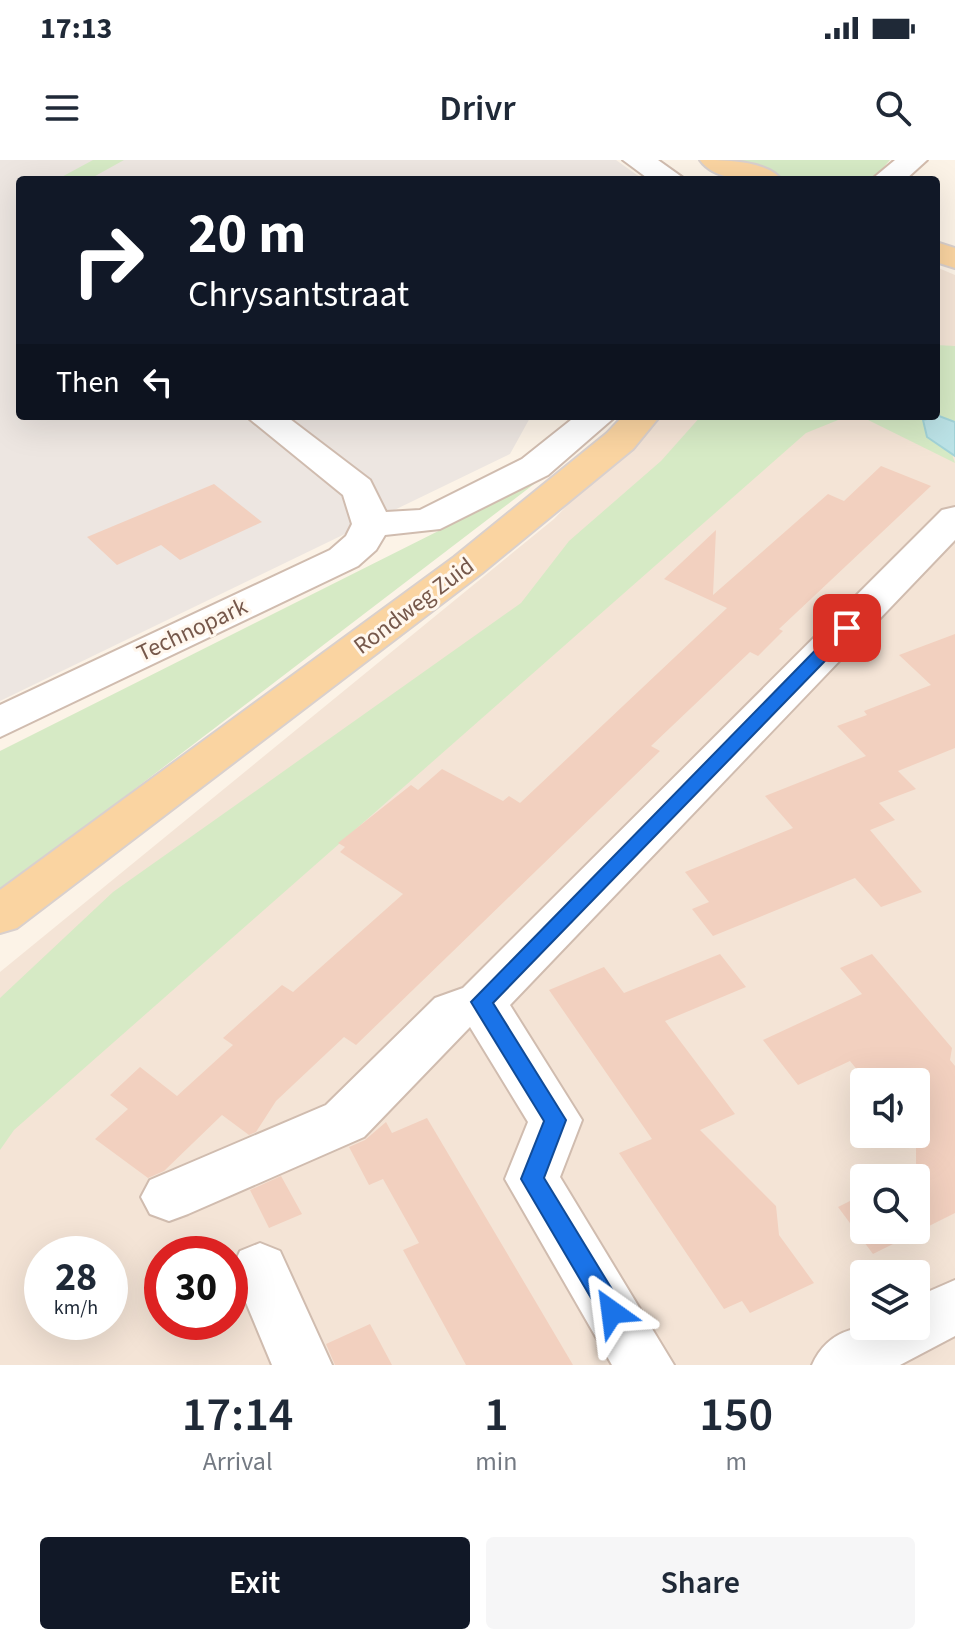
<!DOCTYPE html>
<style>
:root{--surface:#fff;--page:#f6f6f7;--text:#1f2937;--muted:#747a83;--accent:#111827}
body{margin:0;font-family:"Source Sans 3",sans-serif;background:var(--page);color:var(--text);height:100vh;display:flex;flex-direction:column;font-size:30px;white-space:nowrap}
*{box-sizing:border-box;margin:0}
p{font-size:26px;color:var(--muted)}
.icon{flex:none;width:44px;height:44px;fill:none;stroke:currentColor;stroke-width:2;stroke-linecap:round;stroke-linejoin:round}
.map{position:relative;height:1205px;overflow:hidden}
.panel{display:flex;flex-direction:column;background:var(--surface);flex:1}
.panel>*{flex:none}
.hud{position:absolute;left:16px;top:16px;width:924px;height:244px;border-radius:8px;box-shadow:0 8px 32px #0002;background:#111827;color:#fff;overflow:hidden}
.buttons{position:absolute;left:850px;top:908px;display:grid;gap:16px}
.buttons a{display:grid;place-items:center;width:80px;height:80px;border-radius:8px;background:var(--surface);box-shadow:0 8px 32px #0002;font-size:40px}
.speed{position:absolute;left:24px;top:1076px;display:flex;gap:16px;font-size:40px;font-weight:700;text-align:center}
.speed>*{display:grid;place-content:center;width:104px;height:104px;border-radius:50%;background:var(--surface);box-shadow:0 8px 32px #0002;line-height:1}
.speed small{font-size:20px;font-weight:400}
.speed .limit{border:12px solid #d22;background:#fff;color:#111}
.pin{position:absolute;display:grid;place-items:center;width:68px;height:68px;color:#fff;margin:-34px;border-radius:16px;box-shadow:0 4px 12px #0006}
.me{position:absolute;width:88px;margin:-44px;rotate:329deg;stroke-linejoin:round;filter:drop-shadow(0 0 6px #0008)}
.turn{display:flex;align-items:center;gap:28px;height:168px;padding:0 40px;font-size:36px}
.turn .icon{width:104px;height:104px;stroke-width:2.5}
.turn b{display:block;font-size:56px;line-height:68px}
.then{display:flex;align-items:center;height:76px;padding:0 40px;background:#0003;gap:16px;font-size:30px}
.eta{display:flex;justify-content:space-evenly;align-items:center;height:136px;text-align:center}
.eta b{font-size:48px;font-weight:600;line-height:56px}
.primary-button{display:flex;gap:16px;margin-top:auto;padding:16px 40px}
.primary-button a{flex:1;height:92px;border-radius:8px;background:var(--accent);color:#fff;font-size:32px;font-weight:600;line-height:92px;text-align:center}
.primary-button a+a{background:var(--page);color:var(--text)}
.status{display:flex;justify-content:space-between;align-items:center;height:56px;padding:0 40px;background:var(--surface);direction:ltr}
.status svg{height:22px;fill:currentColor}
header{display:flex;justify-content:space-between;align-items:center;height:104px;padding:0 40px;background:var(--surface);font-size:36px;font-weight:600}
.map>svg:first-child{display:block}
.residential{fill:#f4e4d6;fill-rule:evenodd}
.industrial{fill:#ede6e1}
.green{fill:#d6eac5}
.water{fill:#bbe2e6;stroke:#a2d3d8;stroke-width:2}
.building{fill:#f2d0bf}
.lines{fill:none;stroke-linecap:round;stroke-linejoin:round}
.street-casing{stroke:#d0bcaf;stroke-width:4}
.secondary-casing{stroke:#d3bcad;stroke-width:4}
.primary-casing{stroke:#d9d0cd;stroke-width:4}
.street{fill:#fff;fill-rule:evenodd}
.secondary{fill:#fff;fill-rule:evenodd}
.primary{fill:#fad4a1;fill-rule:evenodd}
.route{fill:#1a73e8;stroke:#114b97;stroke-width:2}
.labels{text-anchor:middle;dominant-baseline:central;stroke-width:6;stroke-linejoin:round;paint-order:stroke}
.street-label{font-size:24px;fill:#76584b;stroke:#fff7ee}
</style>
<div class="status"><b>17:13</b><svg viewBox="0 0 49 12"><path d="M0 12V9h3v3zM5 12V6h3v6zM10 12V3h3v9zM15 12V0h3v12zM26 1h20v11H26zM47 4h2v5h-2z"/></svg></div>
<header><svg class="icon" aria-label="menu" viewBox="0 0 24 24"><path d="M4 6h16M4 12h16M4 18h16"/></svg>Drivr<svg class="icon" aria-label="search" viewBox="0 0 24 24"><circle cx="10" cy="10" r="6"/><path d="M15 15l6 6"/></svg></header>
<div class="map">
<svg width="955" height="1205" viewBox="0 0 955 1205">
<rect width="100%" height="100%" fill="#fcf3e7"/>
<path class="residential" d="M936,107L955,115V1205H0V812L554,359L653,256H936ZM864,922H916V974H864ZM864,1018H916V1070H864ZM42,1094H110V1162H42ZM162,1094H230V1162H162ZM864,1114H916V1166H864Z"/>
<path class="industrial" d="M0,0H616L644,20H20V256H531L510,294L0,541Z"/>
<path class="green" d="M93,0H124L88,20H56Z
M740,0H890L872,20H779Z
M936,185L955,186V262L939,256L955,303L860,256H936Z
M701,256H848L806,273L14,970L0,990V838L113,732L521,443L569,381L661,301Z
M538,321L0,732V591Z"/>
<path class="water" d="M939,256L955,262V296L927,277L923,260Z"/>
<path class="building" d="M881,306L931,326L779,469L783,471L758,496L750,492L651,586L660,591L356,885L344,877L276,941L256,972L249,975L222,955L164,1011L148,1018L95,979L128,949L110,935L140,907L177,936L233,885L223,878L282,825L293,832L403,734L340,692L345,687L338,683L411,625L418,630L442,609L503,641L509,636L520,643L727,448L664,419L716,370L713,435L828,334L844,341Z
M214,324L262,362L180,400L161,385L117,405L87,377Z
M955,474V588L898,611L916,629L879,643L895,660L870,670L922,732L881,747L855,718L713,776L692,749L709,742L685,712L793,668L765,636L866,596L837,566L867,555L864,551L931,525L899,495Z
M720,794L746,827L665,861L735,954L700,970L776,1046L779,1075L814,1123L750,1153L742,1141L724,1149L619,993L652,979L549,830L604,807L624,833Z
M872,794L952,888L950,900L955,906V1053L873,1094L838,1047L864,1034V1070H916V1018H897L916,1009V922H867L850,901L798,925L763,880L862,834L840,808Z
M427,958L537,1144L573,1205H466L403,1090L419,1083L383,1019L369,1025L349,987L365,980L386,962L392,973Z
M281,1016L302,1054L269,1068L250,1030Z
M370,1164L392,1205H335L326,1184Z"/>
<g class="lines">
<g class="street-casing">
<path id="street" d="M623,0H658L686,20H650Z
M246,256H286L370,320L386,352L420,350L522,299L576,256H616L548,315L440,369L385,375L376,390L358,406L0,577V545L330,390L346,376L352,364L343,335Z
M955,347V380L510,845L582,960L560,1017L674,1205H612L505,1019L528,962L470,867L364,977L188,1054L169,1061L150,1054L141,1037L150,1020L326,945L435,838L463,828L942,350Z
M260,1083L280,1091L332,1205H272L232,1109L240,1091Z
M955,1120V1176L900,1205H812C832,1160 874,1166 916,1166V1137Z"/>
</g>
<g class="secondary-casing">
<path id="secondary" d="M895,0H927L905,20H871Z"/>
</g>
<g class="primary-casing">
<path id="primary" d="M700,0C724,0 766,0 782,20C757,20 716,23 700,0Z
M936,82L955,88V108L936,102Z
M623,256H660L633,289L482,413L17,768L0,773V730L454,397L607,273Z"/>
</g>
<use href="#street" class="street"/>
<use href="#secondary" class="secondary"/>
<use href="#primary" class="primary"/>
</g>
<path class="route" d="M847,463L856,468L853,472L493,843L566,960L544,1018L621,1144L624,1152L621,1160L612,1163L604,1160L521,1019L544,961L471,842L841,464Z"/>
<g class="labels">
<g class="street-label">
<text transform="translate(414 446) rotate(-37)">Rondweg Zuid</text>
<text transform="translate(192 470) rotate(-25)">Technopark</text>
</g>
</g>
</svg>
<div class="buttons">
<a><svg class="icon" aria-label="sound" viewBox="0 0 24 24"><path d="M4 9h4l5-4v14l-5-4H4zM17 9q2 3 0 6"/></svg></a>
<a><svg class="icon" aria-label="search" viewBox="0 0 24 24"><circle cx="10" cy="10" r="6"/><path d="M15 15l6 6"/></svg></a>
<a><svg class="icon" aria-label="layers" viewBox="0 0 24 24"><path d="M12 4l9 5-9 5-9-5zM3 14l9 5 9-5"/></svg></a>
</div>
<div class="speed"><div>28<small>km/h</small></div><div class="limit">30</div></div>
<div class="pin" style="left:847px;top:468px;background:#d93025"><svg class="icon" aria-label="arrive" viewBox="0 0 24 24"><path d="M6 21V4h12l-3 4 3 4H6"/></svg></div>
<svg class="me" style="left:612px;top:1152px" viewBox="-20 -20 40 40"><path d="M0-17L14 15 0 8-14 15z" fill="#1a73e8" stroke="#fff" stroke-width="4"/></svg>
<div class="hud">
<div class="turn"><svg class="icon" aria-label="right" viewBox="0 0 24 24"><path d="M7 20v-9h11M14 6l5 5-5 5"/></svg><div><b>20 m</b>Chrysantstraat</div></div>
<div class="then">Then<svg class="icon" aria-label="left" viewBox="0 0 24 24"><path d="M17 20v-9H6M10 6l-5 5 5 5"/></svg></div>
</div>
</div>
<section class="panel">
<div class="eta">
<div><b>17:14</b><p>Arrival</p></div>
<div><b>1</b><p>min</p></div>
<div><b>150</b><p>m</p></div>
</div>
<div class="primary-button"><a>Exit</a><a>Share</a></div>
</section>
